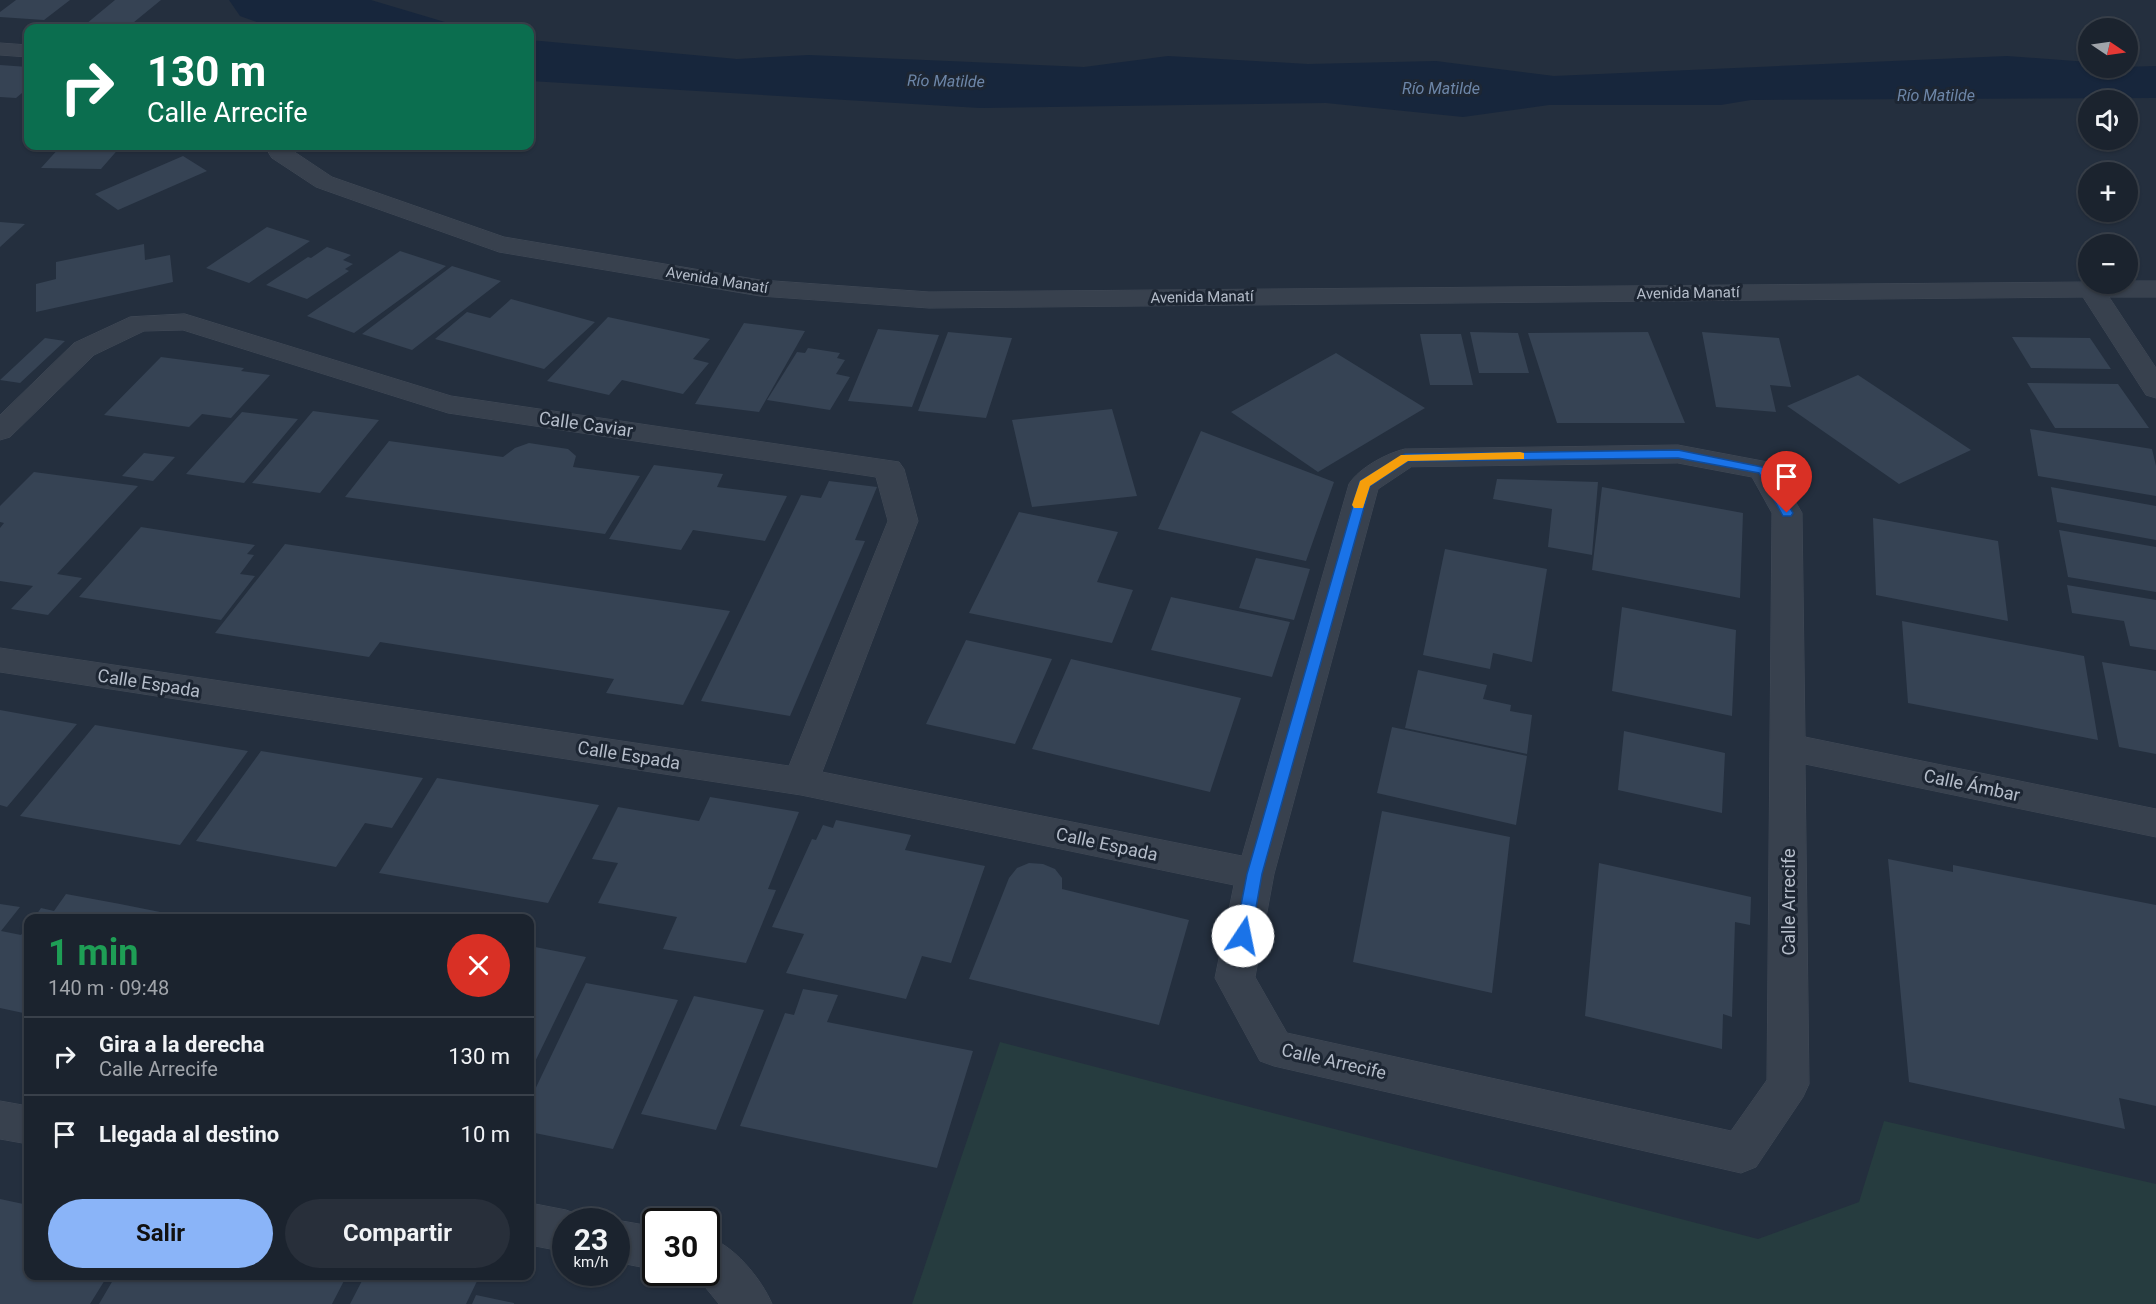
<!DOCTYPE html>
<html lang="es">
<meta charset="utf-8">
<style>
:root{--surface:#1b232e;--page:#282f3a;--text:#f1f3f6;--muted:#a0a4aa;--line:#39404a;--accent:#8ab4f8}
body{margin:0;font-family:Roboto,sans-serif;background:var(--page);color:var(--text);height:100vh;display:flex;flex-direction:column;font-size:22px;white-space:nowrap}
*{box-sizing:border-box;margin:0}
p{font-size:20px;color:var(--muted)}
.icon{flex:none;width:33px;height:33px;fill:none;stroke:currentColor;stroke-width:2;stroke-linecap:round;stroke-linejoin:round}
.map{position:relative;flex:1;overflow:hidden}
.panel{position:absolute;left:24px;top:914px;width:510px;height:366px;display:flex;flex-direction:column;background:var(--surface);border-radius:12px;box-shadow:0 2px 4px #0004,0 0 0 2px var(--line)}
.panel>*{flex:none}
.hud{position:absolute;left:24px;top:24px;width:510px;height:126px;border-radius:12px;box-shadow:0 2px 4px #0004,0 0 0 2px var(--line);background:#0b6e4f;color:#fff;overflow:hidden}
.needle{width:39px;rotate:103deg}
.fabs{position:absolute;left:2078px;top:18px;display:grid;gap:12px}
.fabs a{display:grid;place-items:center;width:60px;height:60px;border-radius:50%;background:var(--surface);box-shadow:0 2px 4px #0004,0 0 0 2px var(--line);font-size:30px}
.speed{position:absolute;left:552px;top:1208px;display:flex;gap:12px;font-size:30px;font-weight:700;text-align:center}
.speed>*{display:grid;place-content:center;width:78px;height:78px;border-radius:50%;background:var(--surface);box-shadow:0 2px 4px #0004,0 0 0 2px var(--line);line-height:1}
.speed small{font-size:15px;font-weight:400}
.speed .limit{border:3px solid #111;border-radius:9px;background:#fff;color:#111}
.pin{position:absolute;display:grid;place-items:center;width:51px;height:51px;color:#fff;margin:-62px -26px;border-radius:50% 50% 50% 0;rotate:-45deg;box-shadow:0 0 6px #0007}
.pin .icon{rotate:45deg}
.me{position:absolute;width:66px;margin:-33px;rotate:11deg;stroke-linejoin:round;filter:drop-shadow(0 0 4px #0008)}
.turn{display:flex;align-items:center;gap:21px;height:126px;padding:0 24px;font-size:27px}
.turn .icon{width:78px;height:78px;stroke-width:2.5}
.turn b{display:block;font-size:42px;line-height:51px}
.round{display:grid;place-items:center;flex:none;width:63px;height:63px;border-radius:32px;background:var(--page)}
.overview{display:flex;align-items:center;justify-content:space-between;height:102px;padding:0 24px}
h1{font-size:36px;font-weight:700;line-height:45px;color:#1e9e55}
.primary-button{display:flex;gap:12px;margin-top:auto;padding:12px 24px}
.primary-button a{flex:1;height:69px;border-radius:36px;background:var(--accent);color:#111;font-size:24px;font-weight:700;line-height:69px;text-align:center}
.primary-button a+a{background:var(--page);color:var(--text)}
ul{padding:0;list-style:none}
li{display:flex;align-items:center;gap:18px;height:78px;padding:0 24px;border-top:2px solid var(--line)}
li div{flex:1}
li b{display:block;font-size:22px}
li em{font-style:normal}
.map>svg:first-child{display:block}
.green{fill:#263c3f}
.water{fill:#17263c}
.building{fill:#364354}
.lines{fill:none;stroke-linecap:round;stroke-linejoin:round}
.minor-casing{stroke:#414a57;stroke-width:1}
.minor{fill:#38414e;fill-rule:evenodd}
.route{fill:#1a73e8;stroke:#114b97;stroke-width:1.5}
.slow{fill:#f59e0b}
.labels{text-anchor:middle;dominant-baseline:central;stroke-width:6;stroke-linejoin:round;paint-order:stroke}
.far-street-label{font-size:15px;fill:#b4bcc9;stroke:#1d2633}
.far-water-label{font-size:16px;font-style:italic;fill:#6d86a8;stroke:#1d2633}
.street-label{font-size:18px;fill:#b4bcc9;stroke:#1d2633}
</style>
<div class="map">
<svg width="2156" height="1304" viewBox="0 0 2156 1304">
<rect width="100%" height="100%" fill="#242f3e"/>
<path class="green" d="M1000,1042L1758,1239L1859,1202L1884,1121L2156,1184V1304H912Z"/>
<path class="water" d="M229,0H371L465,28H273L240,16Z
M530,40L737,59L809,55L1084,67L1168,56L1308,64L1436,61L1554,76L2007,56L2088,62V68L2156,66V98L1751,100L1721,105H1549L1463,117L1326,103L980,108L530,81Z"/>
<path class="building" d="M16,0H70L44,20L0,17V12Z
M115,0H161L128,27L86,24Z
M0,65L28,67V88L16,98L0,97Z
M61,146H121L101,169L41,168Z
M183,156L207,171L118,210L95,194Z
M0,222L25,224L0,247Z
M267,227L310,241L249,283L206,268Z
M144,244L145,260L170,255L173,282L36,312V284L56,279V262Z
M327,247L351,255L343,260L353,264L345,269L349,271L307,299L266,285L308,257L311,258Z
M400,251L446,266L354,333L307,316Z
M452,266L501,281L412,350L362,334Z
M511,299L595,322L544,369L435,339L467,312L490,318Z
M608,317L710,339L693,359L709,363L683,394L622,380L609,395L547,381Z
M744,323L805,331L759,412L695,404Z
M878,329L939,335L912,407L848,401Z
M948,332L1012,338L986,418L918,411Z
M1470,332L1518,333L1529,373H1479Z
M1648,332L1685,423H1557L1528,333Z
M1702,332L1779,338L1791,387L1770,385L1776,412L1716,407Z
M1420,334H1461L1473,385H1430Z
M2012,337L2090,338L2111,369L2031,368Z
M45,338L65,341L20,383L0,380Z
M808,348L840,353L837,358L845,360L836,374L850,377L830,410L767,400L797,352L805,353Z
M1336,353L1425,408L1318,472L1231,412Z
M161,357L244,368L241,371L270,375L231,418L202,414L189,427L104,415Z
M1858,375L1971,450L1899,484L1787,406Z
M2027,383L2118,384L2149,428H2055Z
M1112,409L1137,496L1032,507L1012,420Z
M313,411L379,420L320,493L252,483Z
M242,412L298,419L244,483L186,474Z
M2030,429L2152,449L2156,466V496L2038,476Z
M1201,431L1334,482L1306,561L1158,529Z
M389,441L503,457L515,448L529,443L568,449L576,456L573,467L640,476L605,534L345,497Z
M144,453L175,457L153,481L122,476Z
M654,465L723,474L717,487L787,496L765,541L693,530L681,550L609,539Z
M34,472L138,486L57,574L82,578L48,615L11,609L33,586L0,581V528L4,523L0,522V506Z
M1497,479L1598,482L1592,555L1548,547L1552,509L1493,499Z
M829,481L877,487L855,540L865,541L790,716L701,701L801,495L821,498Z
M1602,487L1743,513L1740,598L1592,570Z
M2051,487L2156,506V540L2057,522Z
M1019,512L1118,532L1097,582L1133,590L1112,643L969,613Z
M1873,518L1998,541L2008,621L1876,595Z
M141,527L255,545L247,554L254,555L240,574L255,576L221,620L79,597Z
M2059,530L2156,547V592L2068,577Z
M285,544L432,566L730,611L683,705L606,693L614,679L380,642L369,657L215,633Z
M1445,549L1547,569L1532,662L1493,653L1490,669L1423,655Z
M1256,558L1310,569L1294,620L1239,608Z
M2067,585L2156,600V650L2130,646L2124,621L2072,613Z
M1171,597L1290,622L1272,677L1151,650Z
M1622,607L1736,630L1732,716L1612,691Z
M1902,621L2084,656L2098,740L1908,703Z
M966,640L1052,659L1015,744L926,724Z
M1071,659L1241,698L1210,792L1032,749Z
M2102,662L2156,671V754L2119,747Z
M1418,670L1487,685L1483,699L1511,705L1510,711L1532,715L1527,754L1405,728Z
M0,710L77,724L7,807L0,805Z
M95,725L248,751L180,845L20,816Z
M1392,727L1527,756L1516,825L1377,793Z
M1624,731L1725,753L1722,813L1618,790Z
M261,751L423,778L392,828L365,823L336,867L196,841Z
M437,778L599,805L548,903L379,873Z
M710,797L799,812L768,889L776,890L746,963L663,949L677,917L598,903L618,863L592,859L618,807L699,821Z
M1382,811L1510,837L1492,993L1353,962Z
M836,820L911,835L905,850L985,866L951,963L922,956L906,999L786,973L804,934L772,927L812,839L816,840L823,825L833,828Z
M1888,859L1953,872V865L2156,905V1106L2119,1098L2125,1129L1909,1082Z
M1029,863L1043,864L1055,869L1062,878V889L1189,920L1159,1025L969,979L1009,878L1017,868Z
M1599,863L1751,897L1750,925L1735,922L1732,1017L1723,1014L1722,1049L1585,1016Z
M66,894L120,904L180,916L179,918H34L41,908L54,911Z
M0,904L20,907L1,931L21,935L28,925V1014L0,1008Z
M530,946L586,957L530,1072Z
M586,983L678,1000L613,1149L530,1132V1100Z
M803,989L838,995L827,1022L973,1051L937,1168L740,1126L785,1013L794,1015Z
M694,996L764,1010L716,1130L641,1114Z
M0,1199L28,1205V1275H108L90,1304H0Z
M116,1275H347L332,1304H99Z
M365,1275H480L466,1304H350Z
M476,1295L514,1303V1304H472Z"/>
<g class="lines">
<g class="minor-casing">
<path id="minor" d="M0,43L28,45V57L0,55Z
M265,146H288L290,149L332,177L504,237L760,280L929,292L2088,282L2127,284V281H2156V297H2109L2156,368V398L2146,395L2083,297L929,308L760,296L499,252L316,187L272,158Z
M185,314L451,396L899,462L904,469L918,521L822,772L1242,856L1349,484C1359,468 1387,453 1405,449L1678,445L1773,463L1802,513L1805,737L2156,809V837L1805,764L1809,1084L1803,1097L1756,1167L1741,1173L1274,1066L1260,1061L1215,978L1234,885L801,795L0,672V648L789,766L888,521L876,477L448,413L183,330L144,331L94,355L10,437L0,440V415L74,343L130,317ZM1678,463L1752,477L1772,513L1767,1080L1731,1131L1287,1033L1255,977L1274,874L1378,489L1411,467Z
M0,1101L28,1106V1144L0,1139Z
M530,1203L566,1210L582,1216L584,1221H566V1252L530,1245Z
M616,1220L656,1227V1270L616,1262V1221H613Z
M706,1237C733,1243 762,1280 772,1304H719L697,1277L690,1274L689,1272H706Z"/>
</g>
<use href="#minor" class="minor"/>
</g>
<path class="route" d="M1678,450L1767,468L1793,513L1791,516H1783L1759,473L1678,458L1408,461L1370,486L1262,874L1251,936L1248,941L1243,943L1237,941L1235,936L1247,874L1360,481L1405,454Z"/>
<path class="slow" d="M1520,452L1524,453V459L1408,461L1370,486L1363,508H1354L1352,505L1360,481L1401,455Z"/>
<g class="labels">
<g class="far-street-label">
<text transform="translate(717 280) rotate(9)">Avenida Manatí</text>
<text transform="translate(1688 293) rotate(-1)">Avenida Manatí</text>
<text transform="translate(1202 297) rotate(-1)">Avenida Manatí</text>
</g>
<g class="far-water-label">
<text transform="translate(946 81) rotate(1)">Río Matilde</text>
<text x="1441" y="88">Río Matilde</text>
<text x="1936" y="95">Río Matilde</text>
</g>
<g class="street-label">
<text transform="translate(586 424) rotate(8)">Calle Caviar</text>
<text transform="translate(149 683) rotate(9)">Calle Espada</text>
<text transform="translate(629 755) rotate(9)">Calle Espada</text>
<text transform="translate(1972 785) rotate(12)">Calle Ámbar</text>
<text transform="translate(1107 844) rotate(12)">Calle Espada</text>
<text transform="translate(1788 902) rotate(-90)">Calle Arrecife</text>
<text transform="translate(1334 1061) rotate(13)">Calle Arrecife</text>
</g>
</g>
</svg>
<div class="fabs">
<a><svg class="needle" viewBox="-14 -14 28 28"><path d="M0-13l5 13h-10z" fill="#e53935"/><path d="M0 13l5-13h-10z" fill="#a0a4aa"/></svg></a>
<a><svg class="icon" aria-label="sound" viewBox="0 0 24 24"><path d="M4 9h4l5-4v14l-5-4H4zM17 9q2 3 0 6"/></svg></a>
<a>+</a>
<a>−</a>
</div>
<div class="speed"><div>23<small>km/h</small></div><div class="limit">30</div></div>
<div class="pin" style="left:1787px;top:513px;background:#d93025"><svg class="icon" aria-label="arrive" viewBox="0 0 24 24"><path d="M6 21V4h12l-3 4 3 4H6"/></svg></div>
<svg class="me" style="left:1243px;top:936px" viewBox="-20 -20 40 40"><circle r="19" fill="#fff"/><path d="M0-13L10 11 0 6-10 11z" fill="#1a73e8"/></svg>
<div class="hud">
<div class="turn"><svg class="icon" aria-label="right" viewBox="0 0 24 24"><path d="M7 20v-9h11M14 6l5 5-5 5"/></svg><div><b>130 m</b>Calle Arrecife</div></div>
</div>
<section class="panel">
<div class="overview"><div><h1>1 min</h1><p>140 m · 09:48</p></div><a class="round" style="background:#d93025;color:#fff"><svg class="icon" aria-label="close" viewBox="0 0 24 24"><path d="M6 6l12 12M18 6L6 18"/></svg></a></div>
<ul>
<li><svg class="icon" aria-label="right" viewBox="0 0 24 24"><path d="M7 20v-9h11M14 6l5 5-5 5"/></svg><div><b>Gira a la derecha</b><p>Calle Arrecife</p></div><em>130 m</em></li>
<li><svg class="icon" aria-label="arrive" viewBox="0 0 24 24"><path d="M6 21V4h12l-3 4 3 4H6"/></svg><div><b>Llegada al destino</b></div><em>10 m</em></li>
</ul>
<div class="primary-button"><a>Salir</a><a>Compartir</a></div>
</section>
</div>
